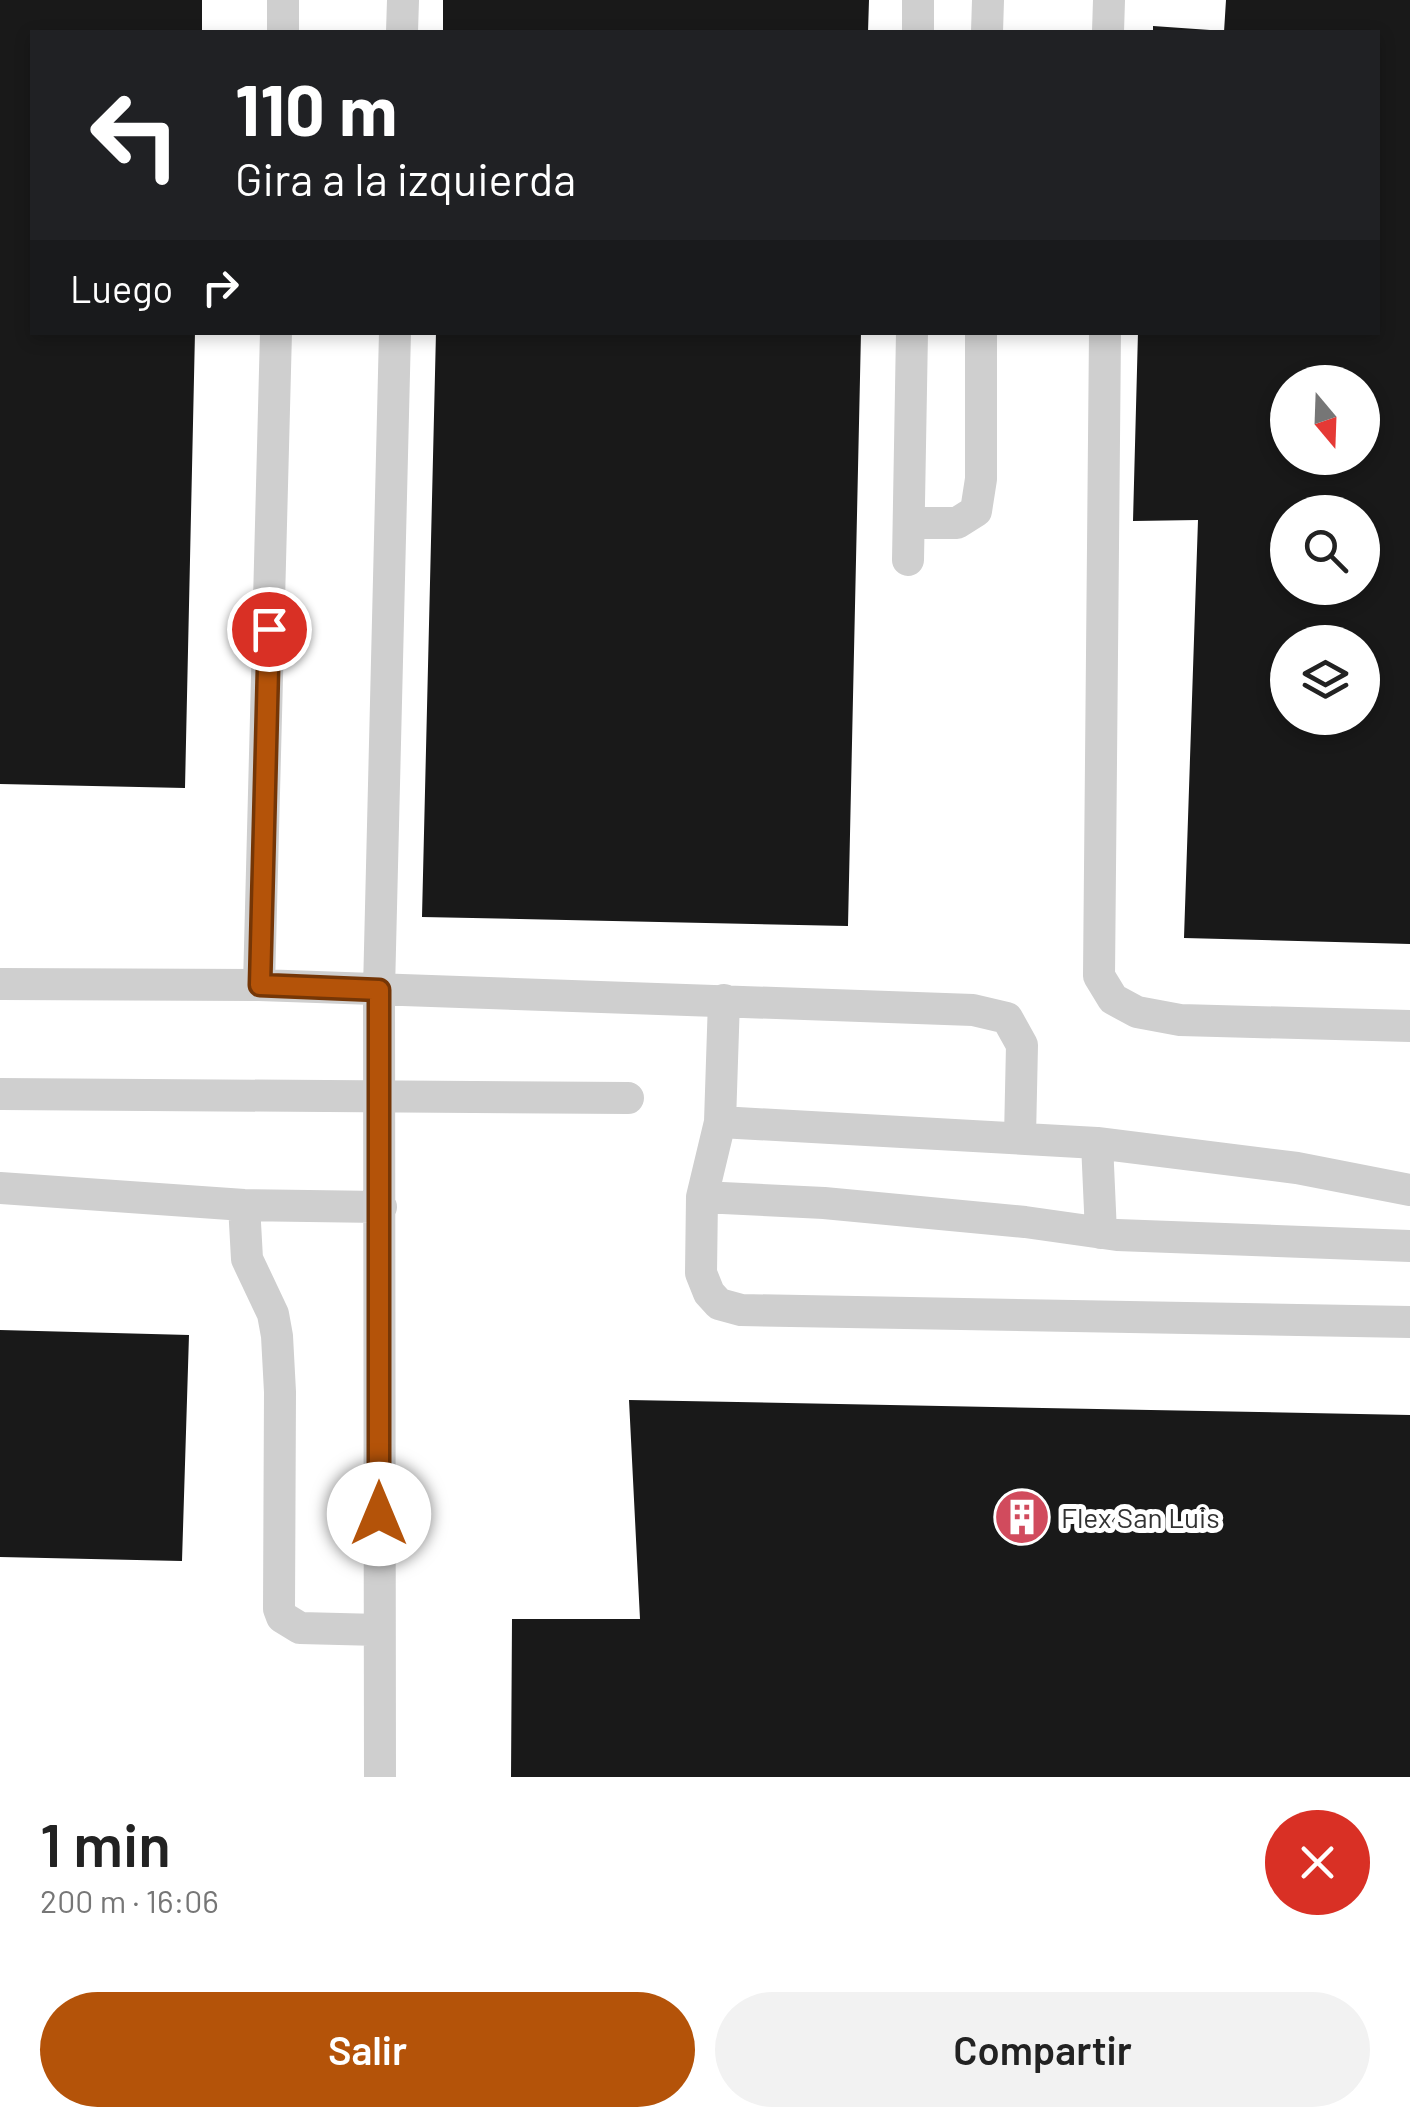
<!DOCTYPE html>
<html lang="es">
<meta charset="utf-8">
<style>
:root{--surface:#fff;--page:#f2f2f2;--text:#222;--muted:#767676;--accent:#b45309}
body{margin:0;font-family:Barlow,sans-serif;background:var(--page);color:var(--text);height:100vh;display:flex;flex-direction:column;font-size:38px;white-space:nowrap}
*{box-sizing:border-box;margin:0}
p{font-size:32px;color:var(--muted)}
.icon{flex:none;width:55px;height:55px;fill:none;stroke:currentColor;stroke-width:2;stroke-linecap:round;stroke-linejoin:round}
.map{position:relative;height:1777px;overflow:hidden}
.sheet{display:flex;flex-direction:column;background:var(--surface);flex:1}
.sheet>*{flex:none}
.hud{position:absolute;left:30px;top:30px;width:1350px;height:305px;border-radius:0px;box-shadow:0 5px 15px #0003;background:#202124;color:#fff;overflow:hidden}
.needle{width:65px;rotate:161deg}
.tools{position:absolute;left:1270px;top:365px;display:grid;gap:20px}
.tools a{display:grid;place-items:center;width:110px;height:110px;border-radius:50%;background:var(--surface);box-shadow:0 5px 15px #0003;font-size:50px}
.pin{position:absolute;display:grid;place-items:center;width:85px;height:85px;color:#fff;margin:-42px;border:5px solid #fff;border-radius:50%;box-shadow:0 2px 10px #0007}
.me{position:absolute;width:110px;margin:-55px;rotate:0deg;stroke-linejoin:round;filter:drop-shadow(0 0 8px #0008)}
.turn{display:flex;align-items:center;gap:35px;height:210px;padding:0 40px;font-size:45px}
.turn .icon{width:130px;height:130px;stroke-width:2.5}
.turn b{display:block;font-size:70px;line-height:85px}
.then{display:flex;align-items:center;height:95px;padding:0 40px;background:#0003;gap:20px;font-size:38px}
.round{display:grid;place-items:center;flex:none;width:105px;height:105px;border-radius:52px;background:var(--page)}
.summary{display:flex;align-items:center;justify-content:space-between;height:170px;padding:0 40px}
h1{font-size:60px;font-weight:600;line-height:75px}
.action{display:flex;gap:20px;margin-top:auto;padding:20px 40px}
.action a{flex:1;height:115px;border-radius:60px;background:var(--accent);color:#fff;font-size:40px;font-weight:600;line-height:115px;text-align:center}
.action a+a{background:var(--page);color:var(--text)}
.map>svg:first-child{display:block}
.building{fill:#191919;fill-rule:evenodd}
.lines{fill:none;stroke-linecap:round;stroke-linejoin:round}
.minor{stroke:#cfcfcf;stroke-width:32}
.route-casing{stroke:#753606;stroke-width:25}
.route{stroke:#b45309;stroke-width:18}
.labels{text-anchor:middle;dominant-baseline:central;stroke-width:10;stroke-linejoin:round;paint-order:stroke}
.poi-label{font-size:28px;fill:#323232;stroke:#fff;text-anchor:start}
</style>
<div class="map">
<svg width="1410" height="1777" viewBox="0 0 1410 1777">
<rect width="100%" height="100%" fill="#fff"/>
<path class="building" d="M0,0H202V32H32V332H195L185,788L0,784Z
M443,0H869L868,32H443Z
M1226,0H1410V944L1184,938L1198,520L1133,521L1138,332H1378V32H1224ZM1288,382H1362V458H1288ZM1288,512H1362V588H1288ZM1288,642H1362V718H1288Z
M1153,26L1210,30V32H1153Z
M436,332H861L848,926L422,917Z
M0,1330L189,1335L182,1561L0,1557Z
M629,1400L1410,1415V1777H511L512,1619H640Z"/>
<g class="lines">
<path class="minor" d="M283,32V0
M402,32L403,0
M918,32V0
M987,32L988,0
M1108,32L1109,0
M1105,332L1099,976L1113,999L1137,1012L1180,1020L1410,1026
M909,523H957L976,511L981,479V332
M908,560L912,332
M0,984L259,985L973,1010L1007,1018L1022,1045L1020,1137
M259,985L276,332
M724,1000L720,1122L702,1197L701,1273L709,1293L719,1304L741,1310L1410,1322
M0,1094L628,1098
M720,1122L1097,1143L1297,1168L1410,1190
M1097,1143L1101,1233
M0,1188L244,1205L381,1207
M702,1197L824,1203L1025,1222L1117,1235L1410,1246
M244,1205L247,1259L273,1314L277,1336L280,1392L279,1609L282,1617L300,1628L379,1630
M380,1777L379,990L395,332"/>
</g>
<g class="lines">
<g class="route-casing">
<path id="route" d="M269,629L260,985L379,990V1514"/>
</g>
<use href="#route" class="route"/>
</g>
<defs>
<g id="building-disc" transform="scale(2.875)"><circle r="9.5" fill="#d14b5d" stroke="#fff"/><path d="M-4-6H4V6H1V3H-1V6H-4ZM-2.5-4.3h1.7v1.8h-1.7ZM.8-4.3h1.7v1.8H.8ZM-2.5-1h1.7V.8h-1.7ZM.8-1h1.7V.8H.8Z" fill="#fff"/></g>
</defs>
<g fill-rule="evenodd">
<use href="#building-disc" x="1022" y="1517"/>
</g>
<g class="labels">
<g class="poi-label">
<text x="1061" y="1517">Flex San Luis</text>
</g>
</g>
</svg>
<div class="tools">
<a><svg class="needle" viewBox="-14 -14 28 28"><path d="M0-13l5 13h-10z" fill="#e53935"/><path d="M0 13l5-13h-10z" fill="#767676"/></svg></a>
<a><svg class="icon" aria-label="search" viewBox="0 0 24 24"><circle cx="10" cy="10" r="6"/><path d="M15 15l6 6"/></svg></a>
<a><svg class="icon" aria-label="layers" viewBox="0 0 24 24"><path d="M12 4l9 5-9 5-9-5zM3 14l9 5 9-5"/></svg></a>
</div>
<div class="pin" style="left:269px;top:629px;background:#d93025"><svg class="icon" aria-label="arrive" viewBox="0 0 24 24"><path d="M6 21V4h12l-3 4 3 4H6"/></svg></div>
<svg class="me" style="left:379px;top:1514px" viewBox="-20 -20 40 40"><circle r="19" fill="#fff"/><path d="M0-13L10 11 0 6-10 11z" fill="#b45309"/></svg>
<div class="hud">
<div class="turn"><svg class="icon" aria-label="left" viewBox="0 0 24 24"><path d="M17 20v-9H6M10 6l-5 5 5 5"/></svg><div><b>110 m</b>Gira a la izquierda</div></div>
<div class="then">Luego<svg class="icon" aria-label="right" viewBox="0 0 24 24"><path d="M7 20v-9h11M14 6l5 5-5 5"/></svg></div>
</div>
</div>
<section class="sheet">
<div class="summary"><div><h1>1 min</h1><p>200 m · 16:06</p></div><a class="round" style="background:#d93025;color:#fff"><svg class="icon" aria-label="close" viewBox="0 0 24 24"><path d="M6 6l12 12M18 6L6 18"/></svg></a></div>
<div class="action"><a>Salir</a><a>Compartir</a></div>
</section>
